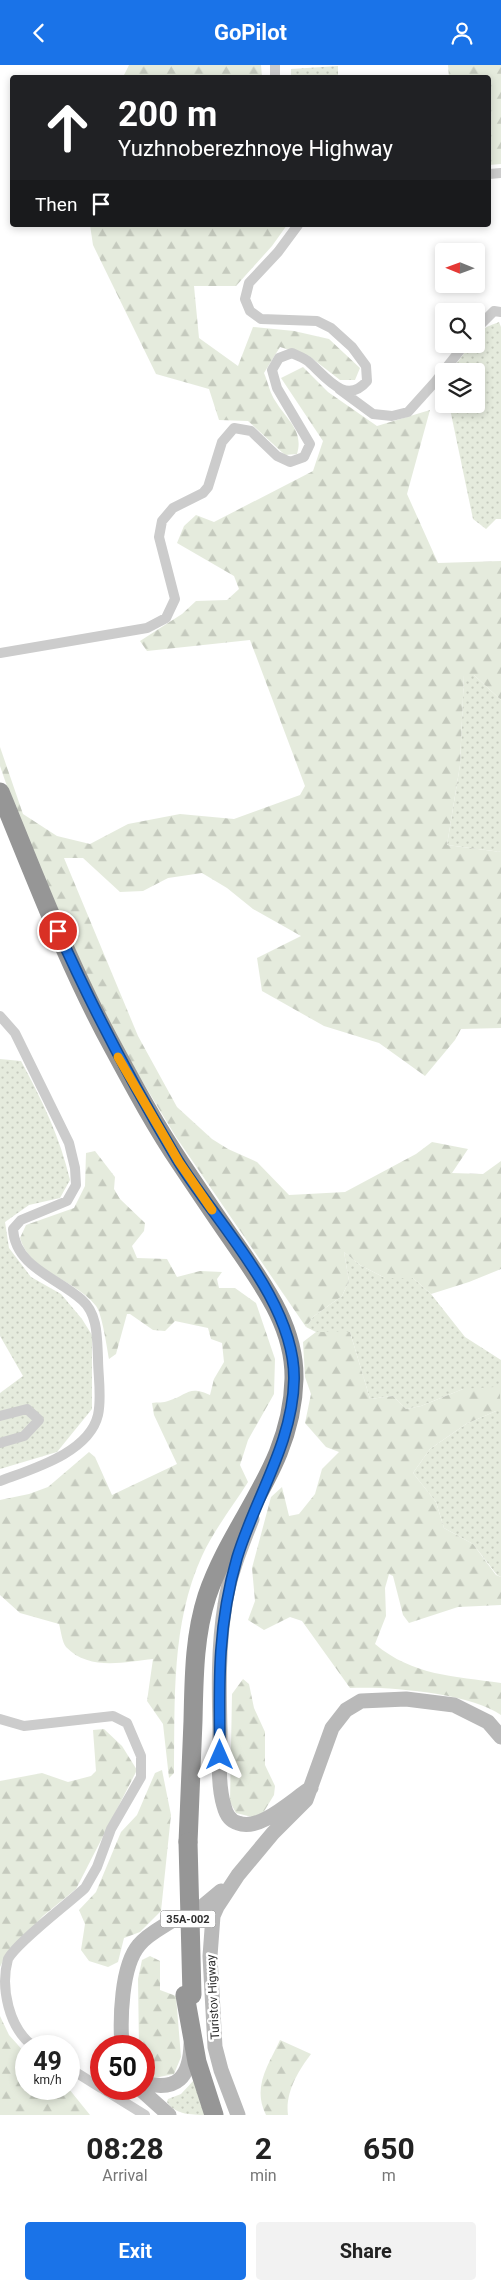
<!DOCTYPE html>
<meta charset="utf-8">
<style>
:root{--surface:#fff;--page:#f2f2f2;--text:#222;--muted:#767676;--accent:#1a73e8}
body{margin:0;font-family:Roboto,sans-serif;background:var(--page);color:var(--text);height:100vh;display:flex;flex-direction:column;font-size:19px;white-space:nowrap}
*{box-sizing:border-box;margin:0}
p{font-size:16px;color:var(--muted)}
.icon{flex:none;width:28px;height:28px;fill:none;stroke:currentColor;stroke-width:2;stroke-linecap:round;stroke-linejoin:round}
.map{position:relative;height:2050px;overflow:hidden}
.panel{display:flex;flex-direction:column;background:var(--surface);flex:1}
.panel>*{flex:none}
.banner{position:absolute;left:10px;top:10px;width:481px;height:152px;border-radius:5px;box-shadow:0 2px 8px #0003;background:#202124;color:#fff;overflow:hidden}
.needle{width:32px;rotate:271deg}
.tools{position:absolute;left:435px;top:178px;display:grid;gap:10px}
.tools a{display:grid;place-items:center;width:50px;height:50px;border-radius:5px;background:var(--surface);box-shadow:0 2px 8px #0003;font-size:25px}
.speed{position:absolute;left:15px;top:1970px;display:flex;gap:10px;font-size:25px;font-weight:700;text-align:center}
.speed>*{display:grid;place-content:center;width:65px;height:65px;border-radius:50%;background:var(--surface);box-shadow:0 2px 8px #0003;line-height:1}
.speed small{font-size:12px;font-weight:400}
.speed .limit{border:8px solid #d22;background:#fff;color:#111}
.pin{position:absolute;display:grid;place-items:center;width:42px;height:42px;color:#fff;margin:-21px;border:2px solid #fff;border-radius:50%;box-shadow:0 1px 5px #0007}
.me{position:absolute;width:55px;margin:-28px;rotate:0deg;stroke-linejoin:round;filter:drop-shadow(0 0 4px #0008)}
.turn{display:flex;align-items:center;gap:18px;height:105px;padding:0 25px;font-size:22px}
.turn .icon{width:65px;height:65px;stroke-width:2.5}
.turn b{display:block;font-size:35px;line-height:42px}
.then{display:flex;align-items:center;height:48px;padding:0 25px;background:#0003;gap:10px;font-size:19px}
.eta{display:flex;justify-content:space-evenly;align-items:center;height:85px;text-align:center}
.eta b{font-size:30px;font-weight:700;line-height:35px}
.primary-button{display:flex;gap:10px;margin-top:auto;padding:10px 25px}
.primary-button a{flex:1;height:58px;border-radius:5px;background:var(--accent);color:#fff;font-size:20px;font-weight:700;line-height:58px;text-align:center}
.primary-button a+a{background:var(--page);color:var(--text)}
header{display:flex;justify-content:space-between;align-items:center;height:65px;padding:0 25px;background:var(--accent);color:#fff;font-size:22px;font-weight:700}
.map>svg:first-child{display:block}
.green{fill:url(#green-dots)}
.forest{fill:url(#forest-firs)}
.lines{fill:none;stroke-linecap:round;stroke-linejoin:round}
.street{stroke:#ccc;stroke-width:10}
.secondary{stroke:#b9b9b9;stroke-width:15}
.highway{stroke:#969696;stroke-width:19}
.highway-bridge{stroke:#969696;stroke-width:19}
.route-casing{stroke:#114b97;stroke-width:12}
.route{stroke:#1a73e8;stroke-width:9}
.slow{stroke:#f59e0b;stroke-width:9}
.labels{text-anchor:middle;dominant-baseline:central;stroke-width:5;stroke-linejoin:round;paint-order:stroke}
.shield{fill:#fff;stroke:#6d6d6d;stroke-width:1}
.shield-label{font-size:11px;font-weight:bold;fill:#2f2f2f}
.street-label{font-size:12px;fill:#2f2f2f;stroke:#fff}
</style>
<header><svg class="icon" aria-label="back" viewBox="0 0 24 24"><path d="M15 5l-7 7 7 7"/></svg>GoPilot<svg class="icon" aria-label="person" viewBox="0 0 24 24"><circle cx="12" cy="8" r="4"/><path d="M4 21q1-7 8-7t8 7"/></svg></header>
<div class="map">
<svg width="501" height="2050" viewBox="0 0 501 2050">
<defs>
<pattern id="green-dots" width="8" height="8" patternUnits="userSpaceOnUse" patternTransform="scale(1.25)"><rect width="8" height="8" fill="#e5ebdd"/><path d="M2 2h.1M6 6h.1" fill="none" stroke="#c5cabe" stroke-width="1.8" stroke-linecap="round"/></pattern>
<pattern id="forest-firs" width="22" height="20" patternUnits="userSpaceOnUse" patternTransform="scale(1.25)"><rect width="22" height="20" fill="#e5ebdd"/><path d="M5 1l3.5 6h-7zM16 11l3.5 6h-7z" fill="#c5cabe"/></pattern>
</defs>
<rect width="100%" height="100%" fill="#fff"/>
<path class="green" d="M338,1V12H291V4Z
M499,257L501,262V454H496L486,464L473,454L449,339H476V306H451L471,279H476C476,264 487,262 499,257Z
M464,610H474L501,635V787L447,780L460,700Z
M0,994L21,996C42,1035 60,1072 70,1115L60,1133L29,1140L5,1157L9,1183L31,1212L61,1229L82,1254L92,1270V1344L57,1387L0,1404V1328L23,1311L0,1271Z
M344,1187L360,1200L385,1213H413L431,1229L465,1272L501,1295V1512L497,1510L473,1479L444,1463L436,1437L413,1408L430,1384L466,1359L496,1346L463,1324L421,1341L406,1344L393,1331L370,1334L350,1267H316L306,1262L314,1251L342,1231L349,1216Z
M194,2015L208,2050C193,2050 175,2050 167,2037L168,2034L181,2029Z"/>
<path class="forest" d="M129,0H261L262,12H123Z
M448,0H501V99L489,100V12H449Z
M90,160H287L272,181L236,221H194L199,273L238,301L253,262L294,266L329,274L360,303L355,315H340L309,291L280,282L264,308C268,317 270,329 276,337C287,355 304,366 297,389L285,390L248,356L219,355L209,324L156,309L93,180Z
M303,302L328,327L377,361L430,345L407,429L438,498L501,496V635L474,610H464L460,700L447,780L501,787V963L461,964L455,975L425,1011L379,978L324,961L262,926L257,893L301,871L253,844L227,823L202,808L168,813L143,826L120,827L83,793H64L138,971L177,1042L212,1074L228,1084L257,1097L289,1130L345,1127L416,1089L432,1077L468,1084L452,1108L483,1109L501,1096V1204L469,1217L431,1229L413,1213H385L360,1200L344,1187L349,1216L342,1231L314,1251L306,1262L176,1072L99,945L18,753L0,701V682L23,749L57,771L90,779L128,759L180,749L234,754L300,730L305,721L250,575L147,586L140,576L182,549L196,536L227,535L239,524L234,511L177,478L184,461L196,450L214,457L313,406L323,376L281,313Z
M95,1086L115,1112L114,1124L120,1134L145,1158L144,1166L132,1181L137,1193L167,1194L177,1212L200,1206L222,1207L217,1214L219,1223H235L256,1238L275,1294L274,1329L248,1375L240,1400L248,1417C233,1441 214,1465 202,1491C171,1559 175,1635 174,1708L169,1713L163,1659L147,1636L153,1594C124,1597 89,1606 66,1582C62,1577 61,1566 59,1559L20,1548L0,1530V1435L29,1429L48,1422L89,1387L95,1392L112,1430L177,1399L154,1350L152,1338C157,1337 164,1338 168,1336C188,1330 188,1320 210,1330L214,1314L224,1297L222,1278L211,1274L208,1263L175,1256L165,1266L153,1265L130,1249H127L116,1289L109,1294C107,1283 102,1248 96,1241C75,1214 30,1208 20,1173L26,1160L74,1143L85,1121L86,1088Z
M316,1267H350L370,1334L393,1331L406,1344L421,1341L463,1324L495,1322L500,1327V1341L496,1346L466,1359L430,1384L413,1408L436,1437L444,1463L473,1479L496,1510L501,1512V1540L458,1542L409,1558L403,1550L393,1511L389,1509L385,1523L386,1551L375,1579C413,1611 454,1611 501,1618V1650C470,1628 388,1621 350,1623L302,1556L290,1552L264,1565L248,1555L255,1536L252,1503L271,1432L282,1422L289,1451L299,1449L315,1429L322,1404L339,1387L326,1382L305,1358L311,1329L305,1312L303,1277Z
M243,1614L249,1619L254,1643L265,1667V1700L275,1721L274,1730L263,1748L252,1752L236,1748L230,1737L232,1629Z
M104,1664L122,1681L137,1705L76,1824L43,1851L4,1894L0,1902V1716L42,1708L68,1717L91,1711L96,1706L93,1665Z
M162,1705L171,1750L161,1846L140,1867L124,1873L118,1897L108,1902L89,1896L81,1885L85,1859L79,1845L96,1827L121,1767L137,1750L155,1708Z
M150,1891L160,1896V1925L176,1931L181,1992L174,2009L149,2014L144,2006V1981H139L138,1914L142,1895Z
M0,1951L9,1970L26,1989V2024H69L90,2050H0Z
M280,1975L311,1989C298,2006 285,2028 288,2050H266C252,2022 268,2001 280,1975Z"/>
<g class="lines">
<path class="street" d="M275,0V12
M489,109L501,108
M476,264L494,246L501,247
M339,324L373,349L392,351L408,347L435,317L465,279
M0,588L147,563L166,553L175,534L159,472L162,456L173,443L203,428L208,422L222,377L234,363L251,366L277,391L290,397L304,392L310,379L277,323L272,305L279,293L292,288C298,291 305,293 309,297C326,312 346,341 367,316L366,301L352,282L331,263L317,256L261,254L250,246L245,234L249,218L278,187L298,160
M0,951L15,968L69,1078L75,1103L76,1120L67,1136L21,1155L13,1164C15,1202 58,1213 82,1235C98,1249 97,1273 98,1293C98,1311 102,1332 98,1350C89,1388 32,1404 0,1416
M0,1351L27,1344L39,1355L24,1371L0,1378
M0,1654L24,1661L113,1651L127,1658L141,1691V1712L111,1764L97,1802L85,1823C68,1839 17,1877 8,1894C0,1923 9,1963 33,1981
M69,2003L101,2023
M103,2024L145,2050"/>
<path class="secondary" d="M252,1454C241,1482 229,1511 225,1540C218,1582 219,1624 220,1666C220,1690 217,1718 224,1741C226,1749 230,1756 238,1758C260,1767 293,1734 311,1723
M197,1846L221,1826
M122,1981C120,1955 121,1901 139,1880C147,1870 159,1864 170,1857
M144,2018C177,2027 190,2012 191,1979
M140,2024L169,2050
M238,2050L221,2005L215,1982L210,1891L213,1851L217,1842L238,1810L273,1768L306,1735L332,1663L346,1645L361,1636L406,1634L454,1640L488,1657L501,1672"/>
<path class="highway" d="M0,727C36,814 69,902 114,984C135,1023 156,1062 181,1099C199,1126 217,1153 236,1180C264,1221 295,1262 294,1314C292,1402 233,1454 207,1531C194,1571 194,1614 193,1656C191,1697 190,1737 188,1777
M185,1930L197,1997L214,2050"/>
<path class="highway-bridge" d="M188,1777L192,1930"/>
</g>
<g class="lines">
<g class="route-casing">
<path id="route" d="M58,866C94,947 132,1018 177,1094C216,1158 295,1236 294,1314C293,1378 255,1433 237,1493C217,1562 219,1620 220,1690"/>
</g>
<use href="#route" class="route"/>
<path class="slow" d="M118,992L179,1097L212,1145"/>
</g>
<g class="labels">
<rect class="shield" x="160.5" y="1845.5" width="55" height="17" rx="4"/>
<g class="shield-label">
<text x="188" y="1854">35А-002</text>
</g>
<g class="street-label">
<text transform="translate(213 1932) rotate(-93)">Turistov Higway</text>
</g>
</g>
</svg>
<div class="tools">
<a><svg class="needle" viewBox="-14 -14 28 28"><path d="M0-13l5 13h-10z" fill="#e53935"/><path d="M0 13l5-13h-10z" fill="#767676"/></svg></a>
<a><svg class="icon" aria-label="search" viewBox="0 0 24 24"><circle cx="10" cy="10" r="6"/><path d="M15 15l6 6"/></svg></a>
<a><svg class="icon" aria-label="layers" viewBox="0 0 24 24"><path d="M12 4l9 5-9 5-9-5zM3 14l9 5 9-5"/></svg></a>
</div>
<div class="speed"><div>49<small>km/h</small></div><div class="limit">50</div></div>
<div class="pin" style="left:58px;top:866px;background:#d93025"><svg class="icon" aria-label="arrive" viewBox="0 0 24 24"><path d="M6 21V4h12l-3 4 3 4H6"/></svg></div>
<svg class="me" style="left:220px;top:1690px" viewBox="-20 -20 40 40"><path d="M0-17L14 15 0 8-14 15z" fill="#1a73e8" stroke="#fff" stroke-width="4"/></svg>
<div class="banner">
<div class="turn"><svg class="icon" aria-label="ahead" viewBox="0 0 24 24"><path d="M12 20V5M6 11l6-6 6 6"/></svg><div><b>200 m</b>Yuzhnoberezhnoye Highway</div></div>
<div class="then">Then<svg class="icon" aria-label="arrive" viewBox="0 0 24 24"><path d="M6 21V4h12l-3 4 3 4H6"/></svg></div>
</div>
</div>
<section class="panel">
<div class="eta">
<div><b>08:28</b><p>Arrival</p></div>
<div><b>2</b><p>min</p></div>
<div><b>650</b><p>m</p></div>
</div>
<div class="primary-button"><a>Exit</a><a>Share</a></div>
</section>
